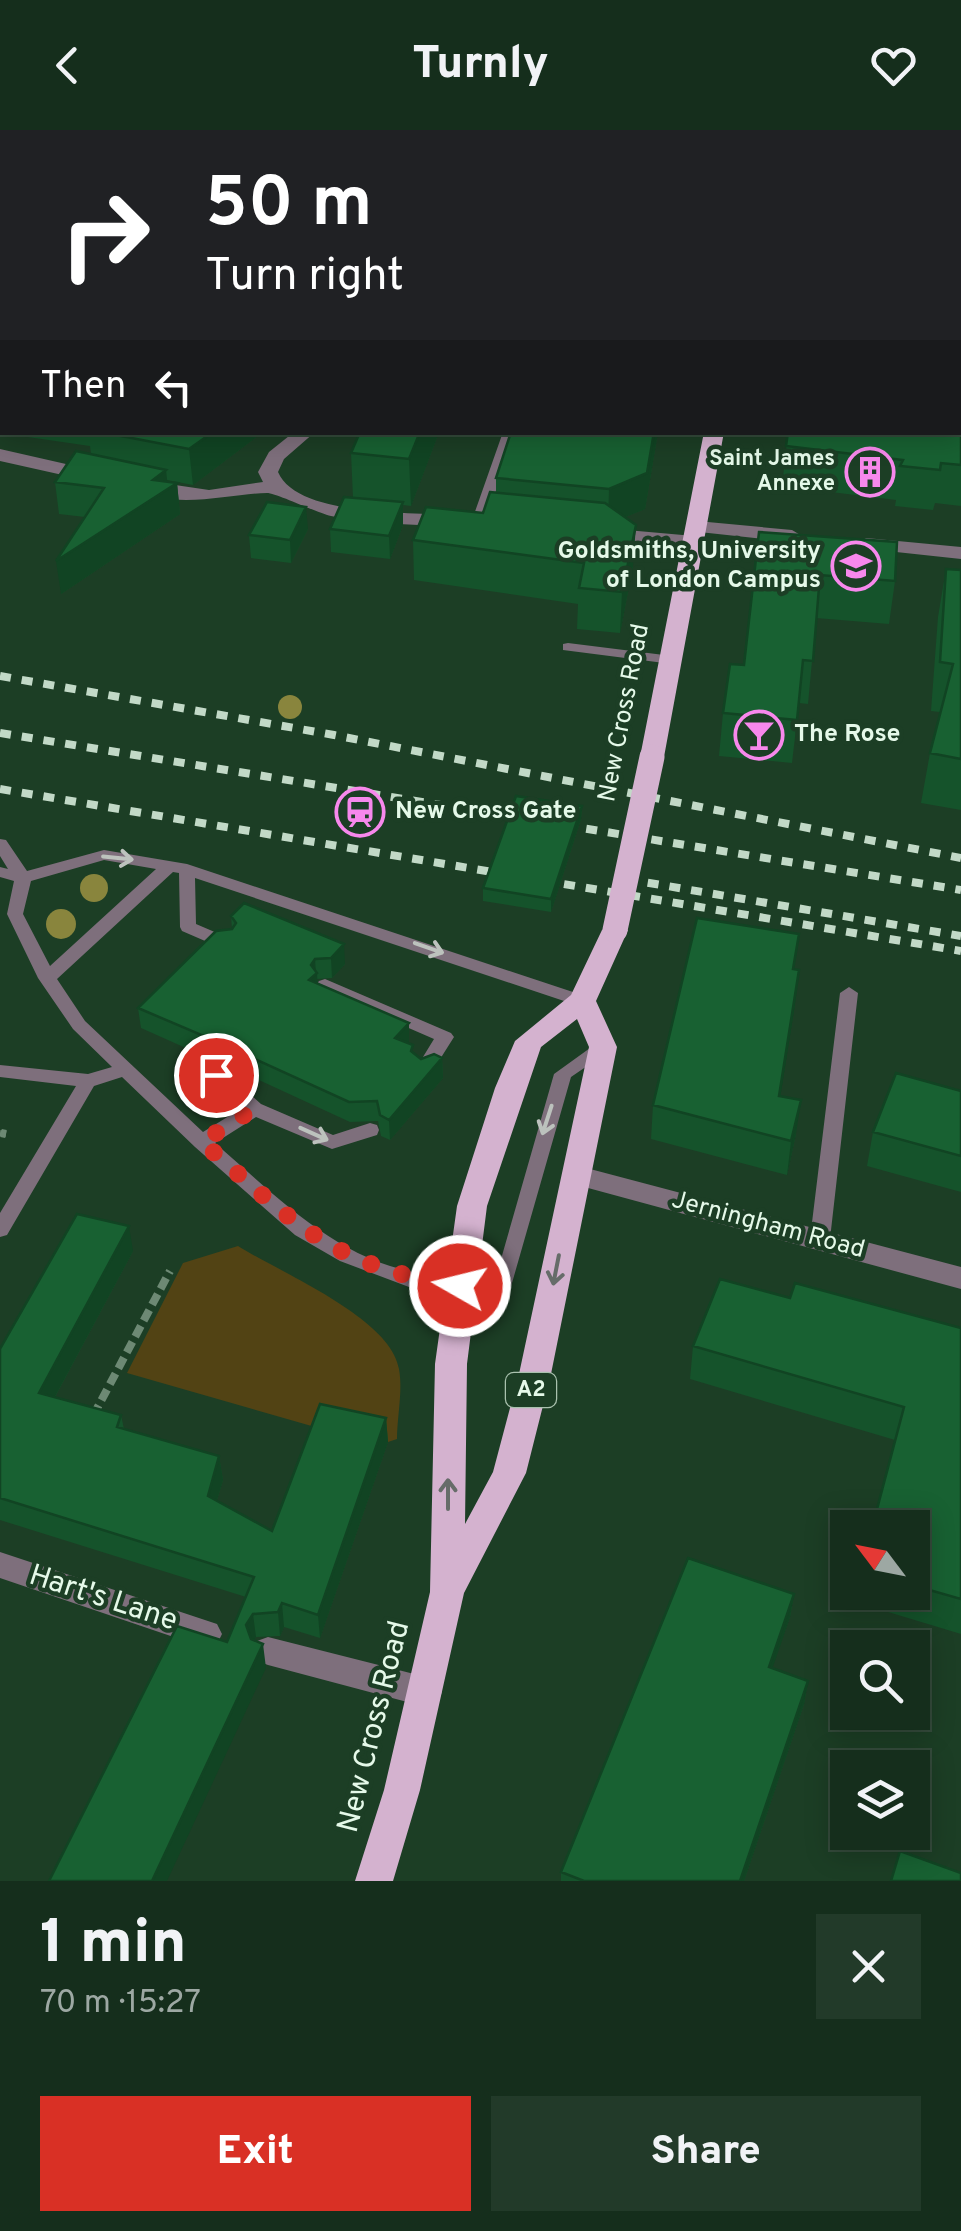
<!DOCTYPE html>
<meta charset="utf-8">
<style>
:root{--surface:#152e1c;--page:#223a29;--text:#f1f3f6;--muted:#9da8a3;--line:#344a3b;--accent:#d93025}
body{margin:0;font-family:Overpass,sans-serif;background:var(--page);color:var(--text);height:100vh;display:flex;flex-direction:column;font-size:38px;white-space:nowrap}
*{box-sizing:border-box;margin:0}
p{font-size:32px;color:var(--muted)}
.icon{flex:none;width:55px;height:55px;fill:none;stroke:currentColor;stroke-width:2;stroke-linecap:round;stroke-linejoin:round}
.map{position:relative;height:1751px;overflow:hidden}
.sheet{display:flex;flex-direction:column;background:var(--surface);flex:1}
.sheet>*{flex:none}
.top-card{position:absolute;left:0px;top:0px;width:962px;height:305px;box-shadow:0 5px 25px #0003,0 0 0 2px var(--line);background:#202124;color:#fff;overflow:hidden}
.needle{width:65px;rotate:302deg}
.tools{position:absolute;left:830px;top:1380px;display:grid;gap:20px}
.tools a{display:grid;place-items:center;width:100px;height:100px;border-radius:0px;background:var(--surface);box-shadow:0 5px 25px #0003,0 0 0 2px var(--line);font-size:50px}
.pin{position:absolute;display:grid;place-items:center;width:85px;height:85px;color:#fff;margin:-42px;border:5px solid #fff;border-radius:50%;box-shadow:0 2px 10px #0007}
.me{position:absolute;width:110px;margin:-55px;rotate:278deg;stroke-linejoin:round;filter:drop-shadow(0 0 8px #0008)}
.turn{display:flex;align-items:center;gap:35px;height:210px;padding:0 40px;font-size:45px}
.turn .icon{width:130px;height:130px;stroke-width:2.5}
.turn b{display:block;font-size:70px;line-height:85px}
.then{display:flex;align-items:center;height:95px;padding:0 40px;background:#0003;gap:20px;font-size:38px}
.round{display:grid;place-items:center;flex:none;width:105px;height:105px;border-radius:0px;background:var(--page)}
.summary{display:flex;align-items:center;justify-content:space-between;height:170px;padding:0 40px}
h1{font-size:60px;font-weight:800;line-height:75px}
.action{display:flex;gap:20px;margin-top:auto;padding:20px 40px}
.action a{flex:1;height:115px;border-radius:0px;background:var(--accent);color:#fff;font-size:40px;font-weight:800;line-height:115px;text-align:center}
.action a+a{background:var(--page);color:var(--text)}
header{display:flex;justify-content:space-between;align-items:center;height:130px;padding:0 40px;background:var(--surface);font-size:45px;font-weight:800}
.map>svg:first-child{display:block}
.green{fill:#524314}
.lines{fill:none;stroke-linecap:round;stroke-linejoin:round}
.path-far2{stroke:#6d8974;stroke-width:5;stroke-dasharray:8 4;stroke-linecap:butt}
.path-far1{stroke:#6d8974;stroke-width:6;stroke-dasharray:9 5;stroke-linecap:butt}
.path{stroke:#6d8974;stroke-width:8;stroke-dasharray:12 6;stroke-linecap:butt}
.service{fill:#7e6f7c;fill-rule:evenodd}
.minor{fill:#7e6f7c;fill-rule:evenodd}
.trunk{fill:#d4b2cf;fill-rule:evenodd}
.rail{stroke:#c2d9c7;stroke-width:8;stroke-dasharray:11 11;stroke-linecap:butt}
.trunk-bridge{stroke:#d4b2cf;stroke-width:25}
.tree{fill:#89853d}
.wall{fill:#15532b}
.shaded-wall{fill:#114423}
.building{fill:#186132;stroke:#114423;stroke-width:2.5}
.oneway{stroke:#bcc2bd}
.oneway2{stroke:#666c69}
.route{stroke:#d93025;stroke-width:18;stroke-dasharray:0 32.4}
.labels{text-anchor:middle;dominant-baseline:central;stroke-width:9;stroke-linejoin:round;paint-order:stroke}
.far-poi-label{font-size:22px;font-weight:bold;fill:#e5f9e9;stroke:#1c3e25;text-anchor:end}
.shield{fill:#1c3e25;stroke:#a9c1ae;stroke-width:2.5}
.shield-label{font-size:22px;font-weight:bold;fill:#e5f9e9}
.poi-label{font-size:25px;font-weight:bold;fill:#e5f9e9;stroke:#1c3e25;text-anchor:start}
.street-label{font-size:25px;fill:#e5f9e9;stroke:#1c3e25}
.near-street-label{font-size:30px;fill:#e5f9e9;stroke:#1c3e25}
</style>
<header><svg class="icon" aria-label="back" viewBox="0 0 24 24"><path d="M15 5l-7 7 7 7"/></svg>Turnly<svg class="icon" aria-label="heart" viewBox="0 0 24 24"><path d="M12 20l-8-8c-3-5 5-10 8-4 3-6 11-1 8 4z"/></svg></header>
<div class="map">
<svg width="961" height="1751" viewBox="0 0 961 1751">
<rect width="100%" height="100%" fill="#1c3e25"/>
<path class="green" d="M238,1116C281,1143 391,1188 399,1239C403,1261 397,1287 397,1309L388,1312L322,1299L127,1243L183,1133Z"/>
<g class="lines">
<path class="path-far2" d="M870,0H882"/>
<path class="path-far1" d="M0,1003L6,1004"/>
<path class="path" d="M1,1003L6,1004
M93,1286L170,1141"/>
<path class="service" d="M503,302H516L485,393L478,397L473,396L471,393Z
M568,513L672,526L679,530L672,534L563,520V514Z
M0,709L6,710L27,741L104,720L187,734L588,867L591,871L588,875H576L195,748L196,794L231,809L234,813L231,817H219L182,801L180,797L179,743L173,742L57,849L85,891L203,1002L242,978L207,945L221,930L227,929L236,935L228,945L261,974L333,1005L370,993L377,995L379,1000L377,1005L332,1019L256,987L215,1013C274,1064 333,1126 413,1142C438,1147 465,1148 490,1151L495,1150L554,944L597,913H609L612,917L609,921L571,947L510,1160L490,1167L409,1157L340,1131L295,1105L195,1017L122,947L94,956L7,1105L0,1107V1083L76,956L0,947V935L88,944L112,937L73,899L38,848L7,784L14,751L0,747V737L8,739L0,726ZM104,730L156,739L50,836L23,784L31,751Z
M325,849L451,903L454,907L430,945L424,946L415,940L434,909L319,859L316,855L319,851Z
M849,857L858,863L830,1109L827,1114H813L810,1109L840,863Z"/>
<path class="minor" d="M294,302H315L284,329L278,342C297,387 412,382 455,385L465,391L455,397C414,394 372,395 331,386C315,382 276,363 267,363C233,363 168,382 138,357L148,351L209,360L263,352L258,342L269,322Z
M0,319L101,342L104,346L94,352L0,331Z
M697,391L792,400L802,406L792,412L690,401L687,397Z
M604,398L694,406L704,412L694,418L597,408V400Z
M866,408L961,417V429L859,418L856,414Z
M575,1035L961,1137V1159L566,1052L562,1045L566,1038Z
M0,1422L217,1494L222,1504L217,1514L206,1518L0,1448Z
M268,1507L426,1547L438,1552L442,1562L438,1572L426,1577L268,1535L257,1531L252,1521L257,1511Z"/>
<path class="trunk" d="M704,302H724L664,627L652,635L640,627Z
M615,791L628,800L596,871L617,917L551,1244L526,1343L464,1463L420,1660L393,1751H355L384,1660L430,1462L435,1234L457,1076L495,958L515,911L571,865L602,800ZM577,889L589,917L519,1244L493,1342L465,1394L467,1234L487,1076L541,917Z"/>
<path class="rail" d="M0,546L334,605L961,728
M0,603L961,760
M0,659L961,821
M626,749L961,806"/>
<path class="trunk-bridge" d="M615,800L652,627"/>
</g>
<g class="tree">
<circle cx="290" cy="577" r="12"/>
<circle cx="94" cy="758" r="14"/>
<circle cx="61" cy="794" r="15"/>
</g>
<path class="wall" d="M0,0H813L810,2H2V90H0Z
M961,0V376L935,373L933,380L895,376L896,370L782,356L788,303L786,302H960Z
M2,103V302H263L193,355L167,350L168,352L177,353L180,384L61,464L85,387L59,384L55,352L91,324L90,316L0,303V106Z
M439,302L411,376L403,375V395L390,429L331,422L330,399L353,368L351,323Z
M511,302H658L645,379L625,387L633,436L620,503L577,499L578,474L414,450L413,410L483,383L496,363V348Z
M308,399L291,433L251,428L249,405Z
M759,402L895,451L889,494L816,488L808,574L799,573L792,633L719,626L723,583L744,535Z
M946,439L961,440V680L921,673L930,623L940,582L931,581L938,487Z
M582,676L581,689L551,782L483,771V758Z
M231,786L345,834L332,848L317,849L318,854L409,914L413,923L421,929L442,928L443,948L390,1010L381,1006L378,991L350,992L237,940L236,931L229,926L215,931L141,898L138,878L232,799Z
M795,839V874L780,966L796,1004L787,1045L651,1009L653,975Z
M961,961V1062L867,1036L873,1002Z
M133,1121L55,1267L121,1285L124,1299L219,1326L223,1350L217,1370L272,1401L386,1288L388,1312L320,1508L284,1497L280,1506L256,1507L254,1510L266,1538L227,1512L246,1467L0,1390V1219Z
M790,1168L961,1198V1504L855,1472L856,1462H912V1398L895,1310L690,1249L693,1216Z
M794,1464L790,1487L772,1538L808,1551L804,1574L744,1751H561V1742Z"/>
<path class="shaded-wall" d="M750,0H813L810,2H738Z
M2,141V177H0V142Z
M213,302H263L193,355L189,319Z
M420,302H439L411,376L409,329Z
M654,302H658L645,379L608,394L609,359Z
M166,340L168,358L177,353L180,384L61,464L56,431Z
M403,372V395L390,429L389,406Z
M306,377L308,399L291,433L290,410Z
M636,395L633,436L620,503L622,462Z
M582,676L581,689L551,782V769Z
M344,814L345,834L332,848L331,828Z
M315,829L316,844L317,843L318,863L309,850L311,835Z
M799,840L795,874L775,1000L779,966Z
M409,893V913L395,908Z
M227,906L229,926L215,931L213,910Z
M442,928L443,948L390,1010L389,990Z
M801,970L796,1004L787,1045L791,1011Z
M129,1096L133,1121L44,1287L39,1263Z
M386,1288L388,1312L320,1508L318,1485Z
M219,1326L223,1350L211,1390L208,1366Z
M794,1464L790,1487L765,1560L769,1537Z
M282,1473L284,1497L280,1506L278,1482Z
M253,1484L256,1507L249,1519L246,1495Z
M263,1514L266,1538L167,1751H152Z
M808,1551L804,1574L744,1751H740Z"/>
<path class="building" d="M0,0H631L629,2H2V58H0Z
M638,0H750L738,2H638Z
M898,0H961V335L941,333L940,340L900,336L903,330L786,316L788,302H960V2H895Z
M2,103V141L0,142V106Z
M0,176H2V269H0Z
M100,302H213L189,319Z
M360,302H420L409,329L351,323Z
M511,302H654L647,343L609,359L496,348Z
M76,321L166,340L153,350L177,353L56,431L104,358L55,352Z
M490,362L605,373L636,395L622,462L579,458L584,433L413,410L426,377L483,383Z
M344,367L403,372L389,406L330,399Z
M267,372L306,377L290,410L249,405Z
M759,402L897,412L895,451L820,445L813,531L803,530L797,590L723,583L730,534L744,535Z
M946,439L961,440V629L930,623L953,534L940,532Z
M516,666L582,676L551,769L483,758Z
M244,773L344,814L331,828L315,829L311,835L317,843L309,850L409,893L395,908L413,915L411,921L421,929L434,924L442,928L389,990L380,985L377,971L349,972L235,920L238,914L227,906L213,910L138,878L216,801L232,799L236,793L231,786Z
M697,788L799,804L793,839L799,840L779,966L801,970L791,1011L653,975Z
M896,943L961,961V1026L873,1002Z
M77,1084L129,1096L39,1263L121,1285L117,1297L219,1326L208,1366L272,1401L320,1274L386,1288L318,1485L282,1473L278,1482L253,1484L246,1495L251,1509L263,1514L152,1751H49L177,1496L227,1512L254,1447L0,1368V1219Z
M720,1149L790,1168L795,1153L961,1198V1469L912,1455V1398H872L904,1277L693,1216Z
M688,1428L794,1464L769,1537L808,1551L740,1751H584L561,1742Z
M900,1721L961,1743V1751H891Z"/>
<defs><path id="oneway-shaft" d="M-6 0H5M1.5-3L5.5 0L1.5 3" fill="none" stroke-width="1.6" stroke-linecap="round" stroke-linejoin="round" transform="scale(2.5)"/></defs>
<g class="oneway">
<use href="#oneway-shaft" transform="translate(118 728) rotate(6)"/>
<use href="#oneway-shaft" transform="translate(429 818) rotate(19)"/>
<use href="#oneway-shaft" transform="translate(547 990) rotate(108)"/>
<use href="#oneway-shaft" transform="translate(314 1004) rotate(24)"/>
</g>
<g class="oneway2">
<use href="#oneway-shaft" transform="translate(556 1140) rotate(101)"/>
<use href="#oneway-shaft" transform="translate(448 1364) rotate(-90)"/>
</g>
<g class="lines">
<path class="route" d="M216,945L255,978L202,1012C295,1093 332,1137 460,1156"/>
</g>
<defs>
<g id="building-ring" transform="scale(2.5)"><circle r="9.5" fill="#1c3e25" stroke="#f788ec" stroke-width="1.5"/><path d="M-4-6H4V6H1V3H-1V6H-4ZM-2.5-4.3h1.7v1.8h-1.7ZM.8-4.3h1.7v1.8H.8ZM-2.5-1h1.7V.8h-1.7ZM.8-1h1.7V.8H.8Z" fill="#f788ec"/></g>
<g id="university-ring" transform="scale(2.5)"><circle r="9.5" fill="#1c3e25" stroke="#f788ec" stroke-width="1.5"/><path d="M0-5L7-2L0 1L-7-2ZM-4 1L0 2.5L4 1V4Q0 6-4 4Z" fill="#f788ec"/></g>
<g id="bar-ring" transform="scale(2.5)"><circle r="9.5" fill="#1c3e25" stroke="#f788ec" stroke-width="1.5"/><path d="M-6-5H6L.8 .8V4.5H3.5V6h-7V4.5H-.8V.8Z" fill="#f788ec"/></g>
<g id="station-ring" transform="scale(2.5)"><circle r="9.5" fill="#1c3e25" stroke="#f788ec" stroke-width="1.5"/><path d="M-3-6H3Q5-6 5-4V2Q5 4 3 4L4.5 6H3L1.5 4h-3L-3 6H-4.5L-3 4Q-5 4-5 2V-4Q-5-6-3-6ZM-3.5-4v3h7v-3ZM-3.5 1v1.5H-2V1ZM2 1v1.5H3.5V1Z" fill="#f788ec"/></g>
</defs>
<g fill-rule="evenodd">
<use href="#building-ring" x="870" y="342"/>
<use href="#university-ring" x="856" y="436"/>
<use href="#bar-ring" x="759" y="605"/>
<use href="#station-ring" x="360" y="682"/>
</g>
<g class="labels">
<g class="far-poi-label">
<text x="835" y="329">Saint James<tspan x="835" dy="25">Annexe</tspan></text>
</g>
<rect class="shield" x="506" y="1243" width="50" height="34" rx="8"/>
<g class="shield-label">
<text x="531" y="1260">A2</text>
</g>
<g class="poi-label">
<text x="821" y="422" text-anchor="end">Goldsmiths, University<tspan x="821" dy="29">of London Campus</tspan></text>
<text x="794" y="605">The Rose</text>
<text x="395" y="682">New Cross Gate</text>
</g>
<g class="street-label">
<text transform="translate(625 583) rotate(-79)">New Cross Road</text>
<text transform="translate(768 1096) rotate(15)">Jerningham Road</text>
</g>
<g class="near-street-label">
<text transform="translate(103 1469) rotate(18)">Hart's Lane</text>
<text transform="translate(375 1597) rotate(-76)">New Cross Road</text>
</g>
</g>
</svg>
<div class="tools">
<a><svg class="needle" viewBox="-14 -14 28 28"><path d="M0-13l5 13h-10z" fill="#e53935"/><path d="M0 13l5-13h-10z" fill="#9da8a3"/></svg></a>
<a><svg class="icon" aria-label="search" viewBox="0 0 24 24"><circle cx="10" cy="10" r="6"/><path d="M15 15l6 6"/></svg></a>
<a><svg class="icon" aria-label="layers" viewBox="0 0 24 24"><path d="M12 4l9 5-9 5-9-5zM3 14l9 5 9-5"/></svg></a>
</div>
<div class="pin" style="left:216px;top:945px;background:#d93025"><svg class="icon" aria-label="arrive" viewBox="0 0 24 24"><path d="M6 21V4h12l-3 4 3 4H6"/></svg></div>
<svg class="me" style="left:460px;top:1156px" viewBox="-20 -20 40 40"><circle r="17" fill="#d93025" stroke="#fff" stroke-width="3"/><path d="M0-11L8 9 0 5-8 9z" fill="#fff"/></svg>
<div class="top-card">
<div class="turn"><svg class="icon" aria-label="right" viewBox="0 0 24 24"><path d="M7 20v-9h11M14 6l5 5-5 5"/></svg><div><b>50 m</b>Turn right</div></div>
<div class="then">Then<svg class="icon" aria-label="left" viewBox="0 0 24 24"><path d="M17 20v-9H6M10 6l-5 5 5 5"/></svg></div>
</div>
</div>
<section class="sheet">
<div class="summary"><div><h1>1 min</h1><p>70 m · 15:27</p></div><a class="round"><svg class="icon" aria-label="close" viewBox="0 0 24 24"><path d="M6 6l12 12M18 6L6 18"/></svg></a></div>
<div class="action"><a>Exit</a><a>Share</a></div>
</section>
